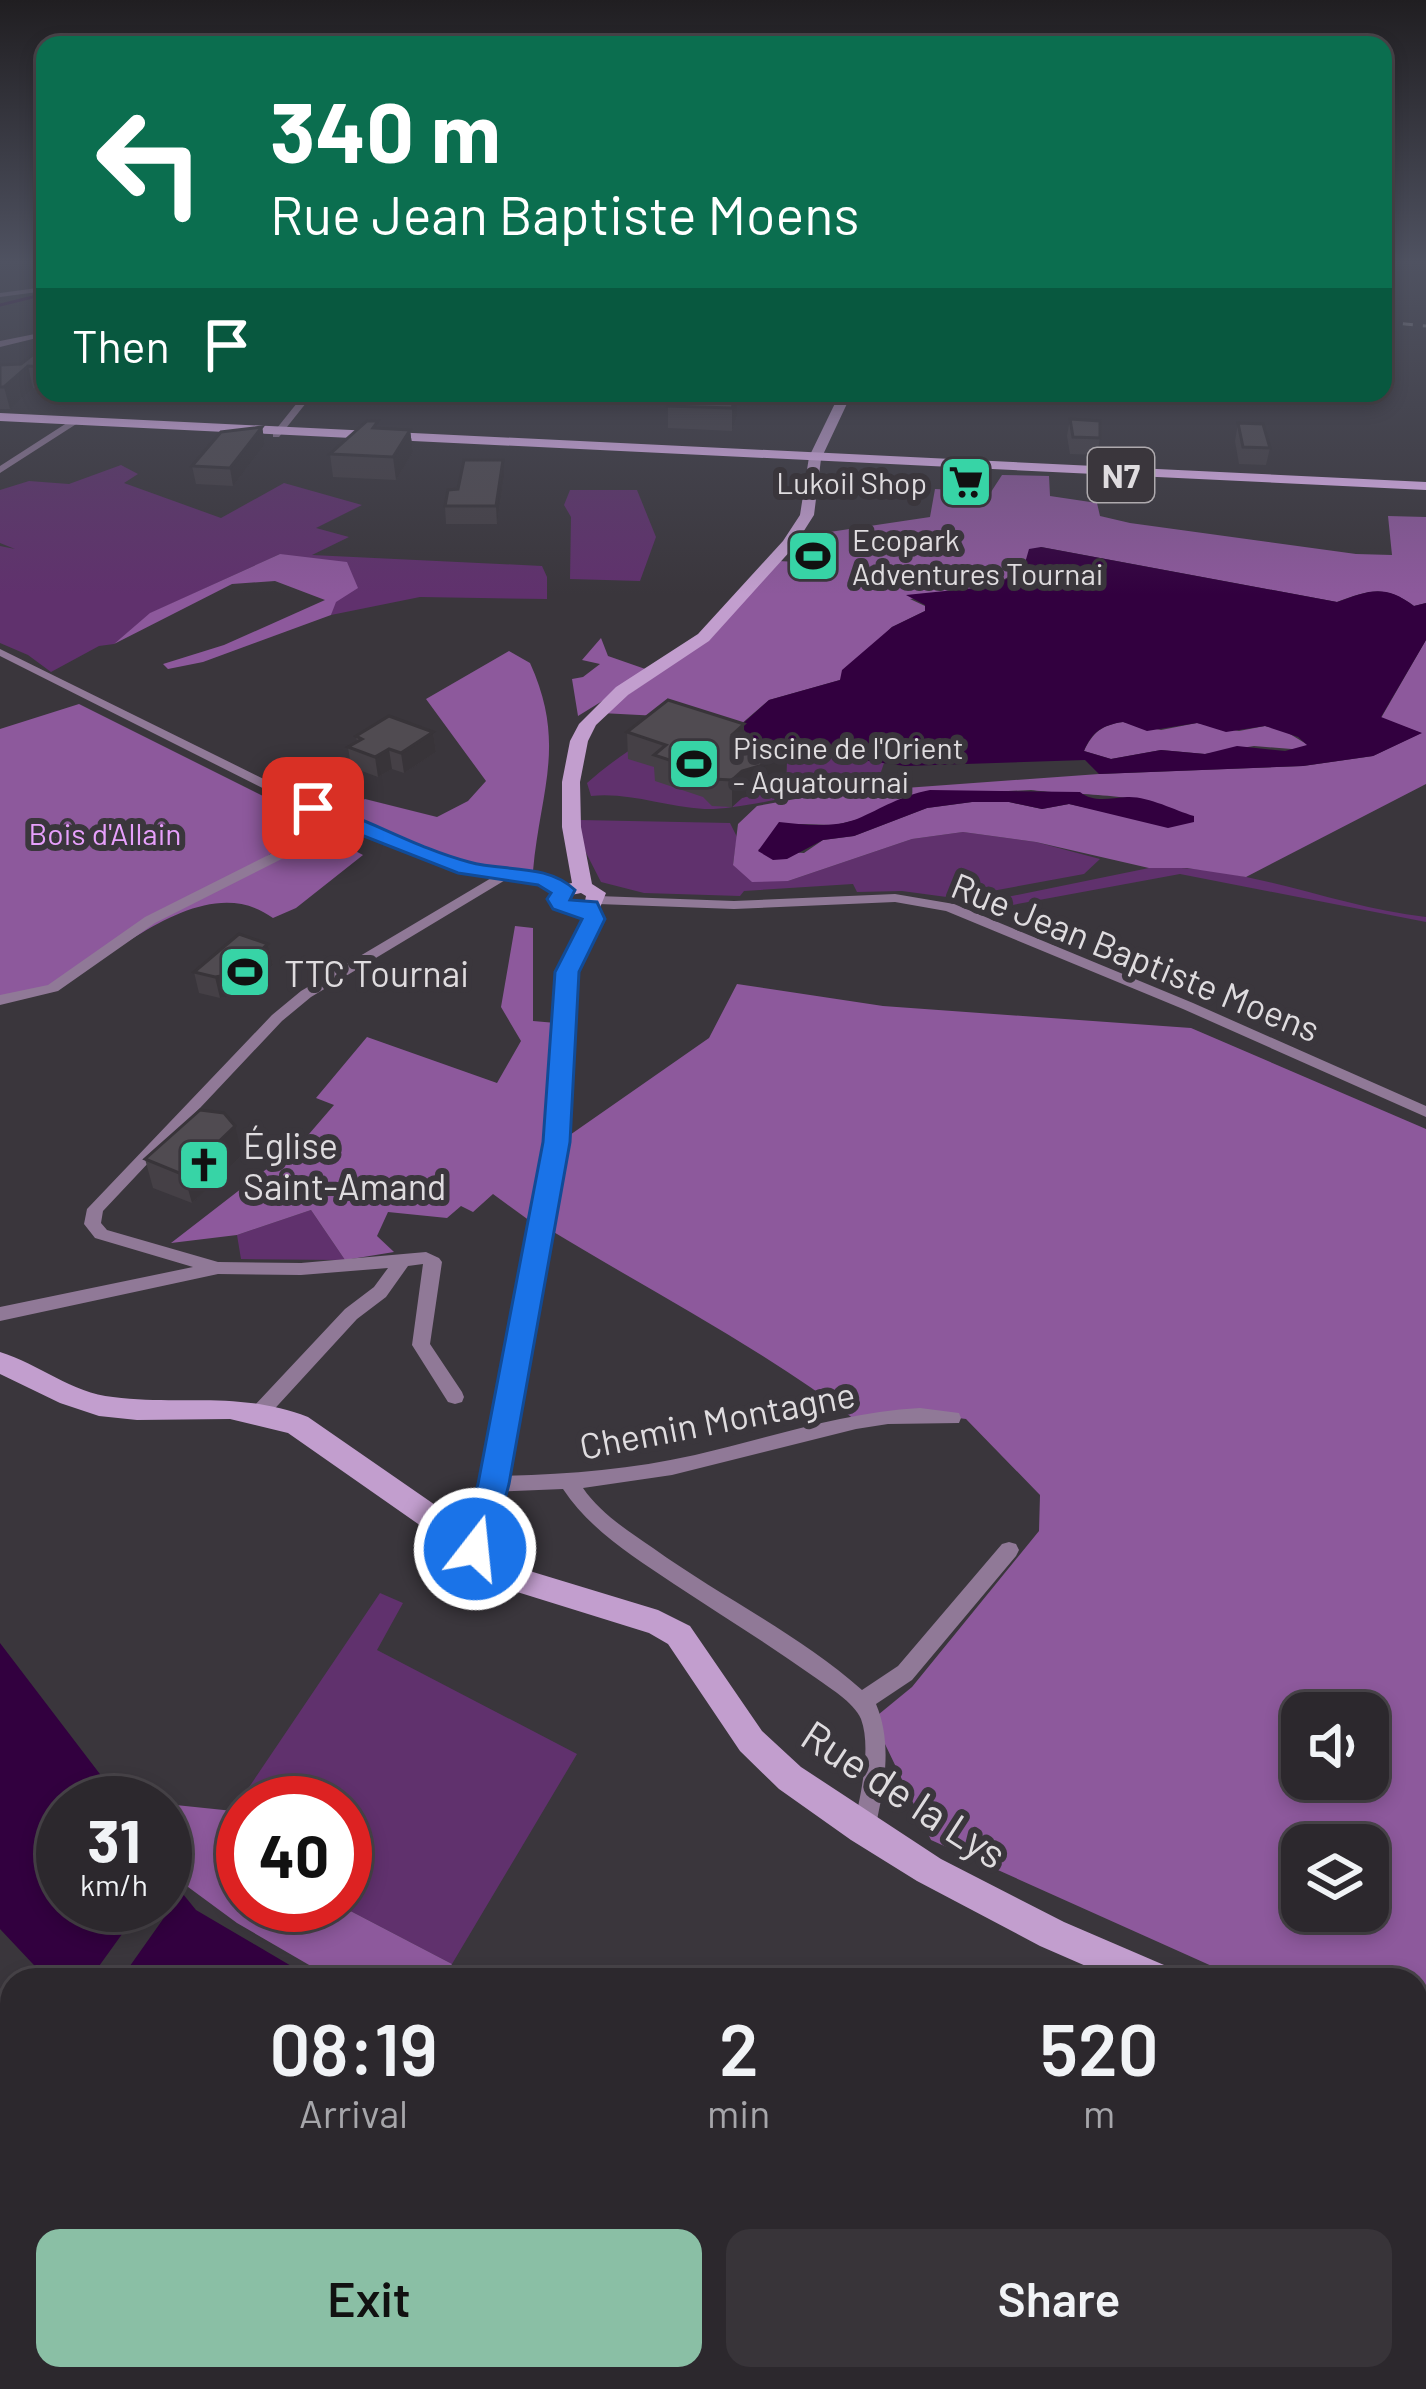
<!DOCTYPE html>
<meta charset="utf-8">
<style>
:root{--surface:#2c282d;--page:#383439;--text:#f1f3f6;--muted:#a6a6aa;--line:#484449;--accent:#8abfa5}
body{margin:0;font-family:Barlow,sans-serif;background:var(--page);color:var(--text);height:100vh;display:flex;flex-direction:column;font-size:45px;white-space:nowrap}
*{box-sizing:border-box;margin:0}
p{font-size:39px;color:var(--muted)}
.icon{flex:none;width:66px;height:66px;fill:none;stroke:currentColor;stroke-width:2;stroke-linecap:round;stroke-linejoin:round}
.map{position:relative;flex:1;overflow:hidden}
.sheet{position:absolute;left:0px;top:1968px;width:1428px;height:423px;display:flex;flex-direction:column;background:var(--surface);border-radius:36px 36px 0 0;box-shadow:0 6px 18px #0003,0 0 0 3px var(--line)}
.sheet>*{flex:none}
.top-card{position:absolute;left:36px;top:36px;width:1356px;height:366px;border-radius:24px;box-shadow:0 6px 18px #0003,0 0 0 3px var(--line);background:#0b6e4f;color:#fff;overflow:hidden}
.tools{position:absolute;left:1281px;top:1692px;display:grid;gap:24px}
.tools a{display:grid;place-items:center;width:108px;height:108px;border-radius:24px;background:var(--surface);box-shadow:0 6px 18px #0003,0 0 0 3px var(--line);font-size:60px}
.speed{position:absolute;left:36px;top:1776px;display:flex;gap:24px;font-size:60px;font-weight:700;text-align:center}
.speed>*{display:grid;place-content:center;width:156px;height:156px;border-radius:50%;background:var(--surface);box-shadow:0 6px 18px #0003,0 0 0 3px var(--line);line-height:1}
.speed small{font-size:30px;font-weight:400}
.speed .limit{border:18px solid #d22;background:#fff;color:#111}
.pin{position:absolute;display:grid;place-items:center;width:102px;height:102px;color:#fff;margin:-51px;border-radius:24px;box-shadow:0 6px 18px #0006}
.me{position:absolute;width:132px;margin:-66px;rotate:16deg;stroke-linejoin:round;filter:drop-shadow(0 0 9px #0008)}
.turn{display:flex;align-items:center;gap:42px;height:252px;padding:0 36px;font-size:54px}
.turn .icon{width:156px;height:156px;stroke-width:2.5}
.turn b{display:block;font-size:84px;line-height:102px}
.then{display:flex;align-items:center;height:114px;padding:0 36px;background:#0003;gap:24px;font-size:45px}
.eta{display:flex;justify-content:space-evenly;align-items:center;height:204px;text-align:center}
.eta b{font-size:72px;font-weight:600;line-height:84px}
.primary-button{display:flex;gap:24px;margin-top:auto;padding:24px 36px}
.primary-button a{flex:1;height:138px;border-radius:24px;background:var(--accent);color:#111;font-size:48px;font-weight:600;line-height:138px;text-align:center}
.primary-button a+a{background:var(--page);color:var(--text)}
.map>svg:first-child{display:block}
.green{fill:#60316d}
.forest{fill:#8d599c;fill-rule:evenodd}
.water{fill:#32003f;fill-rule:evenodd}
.pier{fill:#3a363c}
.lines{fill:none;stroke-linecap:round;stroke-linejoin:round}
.stream{stroke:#32003f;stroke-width:3}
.street{fill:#907997;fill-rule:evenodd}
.secondary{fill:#c29ece;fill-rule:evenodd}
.primary{fill:#e9baf7;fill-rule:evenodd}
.rail{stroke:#939094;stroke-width:3;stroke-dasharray:10 10;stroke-linecap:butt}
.wall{fill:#454046}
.shaded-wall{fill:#383439}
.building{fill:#504b51;stroke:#383439;stroke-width:3}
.route{fill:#1a73e8;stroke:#114b97;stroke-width:3}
.labels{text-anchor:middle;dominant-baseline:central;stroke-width:12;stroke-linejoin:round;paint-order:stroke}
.far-poi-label{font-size:30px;fill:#dfdcdf;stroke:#3a363c;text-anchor:start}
.far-park-label{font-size:30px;fill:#e7a0fc;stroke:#3a363c}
.shield{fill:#3a363c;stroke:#aeaaae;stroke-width:3}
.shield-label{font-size:33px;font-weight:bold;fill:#dfdcdf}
.street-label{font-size:36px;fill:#dfdcdf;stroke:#3a363c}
.poi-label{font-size:36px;fill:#dfdcdf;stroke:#3a363c;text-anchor:start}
.near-street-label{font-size:42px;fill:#dfdcdf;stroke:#3a363c}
</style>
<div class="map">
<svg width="1426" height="2389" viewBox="0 0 1426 2389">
<rect width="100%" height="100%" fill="#3a363c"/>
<path class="green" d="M121,465L138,474L124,483L221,518L284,483L362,505L316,528L349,537L312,555L542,566L547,577V599L420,597L331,615L335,602L280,554L151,613L114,644L99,646L51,672L28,655L0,643V546L15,549L0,543V490L29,481L69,484Z
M570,490H637L656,537L640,581L570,579L571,517L564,505Z
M698,711L775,749L885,760L881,772C844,785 741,811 704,809C665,807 630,792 591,796L587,783C622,752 657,732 698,711Z
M580,820L730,823L737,837L733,864L788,881L912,839L963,832L1036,842L1100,859L1084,874L954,898L902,891L857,892L853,884L744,891L740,896L644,893L601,882L581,843Z
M1149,868C1244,863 1333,907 1426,917V922L1180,874L985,910L963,906Z
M311,1210L345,1260L241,1259L237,1235Z
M380,1593L403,1603L377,1650L577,1754L452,1964L339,1905H345V1803H243V1812L233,1811Z"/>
<path class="forest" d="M1002,475L1049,476L1050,496L1097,503L1100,516L1130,523L1356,554L1392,555L1388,516L1426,517V603L1414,606C1384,584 1368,591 1337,602L1041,547C1003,595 967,590 910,599L925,606V611L892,627L840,680L769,700L740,725L747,737L698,711L678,717L601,713L712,637L778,561L799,562L816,534L930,517L935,489L991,492Z
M280,554L347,562L358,588L336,602L331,615L203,662L168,669L163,664L224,645L325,600L275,581L232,584L114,644L150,613Z
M601,638L608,656L651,671L578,716L572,679L583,677L600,664L582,660Z
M1426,640V784L1246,877L1187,868H1149L1036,842L963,832L912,839L788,881L752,882L733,865L738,824L757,806L823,794L1099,774L1303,766L1373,756L1421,733L1381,718ZM1031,790C1060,794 1139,794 1158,806L1144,820L1069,804L1042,809L1009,802H972L927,808L854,836L823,840L804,853L758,850L800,824L835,825L968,793Z
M509,651L530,663C567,744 540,791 533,871L456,861L335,815L365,799L437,817L468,801L486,781L426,699Z
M79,704L303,816L286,832L285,844L260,861L323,834L363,855L296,908L273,918C203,867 114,959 54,987C38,994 17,997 0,1001V729Z
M1123,722L1161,730L1197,723L1239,731L1265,726L1285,731L1308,745L1304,750L1254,746L1205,754L1161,750L1111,759L1084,751C1093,732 1102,725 1123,722Z
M515,926L533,928V1021L556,1023L541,1229L493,1194L473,1212L461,1206L447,1218L388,1212L377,1236L394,1252L345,1260L311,1210L237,1235L171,1243L303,1141L334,1105L316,1098L367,1037L497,1083L521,1041L501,1007Z
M737,984L883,1006L1191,1028L1426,1129V2057L1416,2058V1980H1243L931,1840L873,1719L912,1687L1039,1531L1040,1495L966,1419L929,1414L858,1422C764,1349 650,1291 547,1228L567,1137L709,1038ZM1302,1713H1368V1779H1302ZM1302,1845H1368V1911H1302Z
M166,1804L243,1812V1905H339L452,1964L442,1980H335L237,1923L165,1870Z
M12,2137V2257L0,2273V2153Z"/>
<path class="water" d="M1041,547L1337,602C1368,591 1384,583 1414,606L1426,603V640L1381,717L1422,733L1373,756L1303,766L1099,774L1085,760L905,766L760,746L740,726L769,700L840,680L842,670L892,627L925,611V605L906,595L994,586L1023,570L1029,549ZM1123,722L1147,731L1197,723L1226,732L1265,726L1298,737L1307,745L1285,751L1237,746L1205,754L1161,750L1111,759L1084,751C1092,732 1102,725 1123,722Z
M930,790L1080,792C1094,803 1110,798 1127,797C1148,796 1174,810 1194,816V822L1168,828L1069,804L1042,809L1009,802H972L927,808L854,836L823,840L787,859L773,860L758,851L779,822C804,825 834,828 857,819C883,808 899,796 930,790Z
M0,1643L122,1803H63V1905H165V1872L196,1910L315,1980H48L0,1929Z
M478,2379H893L909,2389H491Z"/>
<path class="pier" d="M169,1868L185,1888L120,1980H89L143,1905H165Z"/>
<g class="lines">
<path class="stream" d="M0,305L45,294"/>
<path class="street" d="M45,287V291L0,297V293Z
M45,332V336L0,347V341Z
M1383,373L1395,376L1383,379Z
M305,393H314L279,437H273V433Z
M1311,393L1338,395V402L1334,405L1305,403V396Z
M73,419L81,421L0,473V466Z
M0,649L347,820L469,865L544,876L570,890L563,894L541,884L507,879L311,997L282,1021L103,1211L101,1223L107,1230L218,1262L301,1263L426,1252L439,1258L442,1262L430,1344L462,1392L464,1397L462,1402L455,1404L448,1402L412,1345L423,1264L408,1266L386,1297L357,1319L268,1416L261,1418L254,1416L252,1411L254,1406L345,1309L374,1287L388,1268L301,1275L218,1274L0,1321V1307L193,1267L95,1238L84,1224L87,1209L272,1015L301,991L493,877L461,872L343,828L155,923L58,991L0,1005V995L48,985L145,917L332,823L0,656Z
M895,894L954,904L1193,1003L1426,1106V1117L1183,1009L946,911L895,902L734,909L598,904L591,900L598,896L734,901Z
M920,1408L959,1413L961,1418L959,1423L888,1424L856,1429L672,1475L583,1488C600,1513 628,1531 653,1548C721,1597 799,1634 862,1690L898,1666L1002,1544L1009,1542L1016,1544L1019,1550L1016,1556L912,1680L876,1704C893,1744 884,1788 875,1829L872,1837L864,1840L856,1837L853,1829C860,1799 872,1748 861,1719C854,1702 828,1687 813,1676C768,1644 721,1615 674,1584C634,1557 590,1530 563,1489L493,1492L486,1490L483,1484L486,1478L493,1476C561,1475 628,1470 695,1455C770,1438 842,1412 920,1408Z"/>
<path class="secondary" d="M840,393H852L821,459L814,515L793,548L709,641L628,695L596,725L588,741L580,782L581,827L592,884L606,893L599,910L602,925L577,972L569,1142L507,1484L491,1543L533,1572L658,1610L690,1626L762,1731L801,1767L941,1859L1064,1922L1171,1968L1176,1980H1118L1040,1946L917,1881L851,1840L779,1789L740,1751L668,1644L649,1633L514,1591L288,1433L230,1419L137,1420L99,1416L60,1403L0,1374V1352C39,1364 72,1393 113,1397C185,1406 235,1390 308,1417L467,1527L479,1484L545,1142L557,972L582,925L580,914L566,913L549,902L556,886L572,883L562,827V782L570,741L579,724L616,687L698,634L783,541L800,515L809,457ZM581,893L586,896L585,901L570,900L571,895Z
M1416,2069L1426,2073V2109L1416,2105Z"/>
<path class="primary" d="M0,413L1426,482V490L0,421Z"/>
<path class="rail" d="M1383,322L1426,326"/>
</g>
<path class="wall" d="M45,304V320L39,319L36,306Z
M45,345V388H33L10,409H0V365L21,364Z
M737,393V416L732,431L668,428V406Z
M1070,419L1100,438L1097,455L1070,454L1067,436Z
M1238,423L1270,448L1266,465L1239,464L1235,441Z
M262,427L265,444L233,486L196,484L192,466Z
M378,428L410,430L413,452L396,480L333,477L330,454Z
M504,477L497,524H446L445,506L458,489Z
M744,724V737L787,758L786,785L742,798L732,807L712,806L703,797L655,781L654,767L628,759L627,732Z
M433,732L436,752L404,773L392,769L378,777L351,767L348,747L357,742L356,736Z
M268,944L273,965L238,995L220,998L199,993L194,972Z
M242,1155L192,1203L153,1188L145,1159Z"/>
<path class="shaded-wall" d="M28,366L33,388L10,409L4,387Z
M737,394V416L732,431V408Z
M262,427L265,444L233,486L230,468Z
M410,430L413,452L396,480L393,457Z
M503,460L504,477L497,524L496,506Z
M744,724V750L733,734Z
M433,732L436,752L404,773L401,753Z
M389,749L392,769L378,777L375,757Z
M787,758L786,785L742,798L732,807V780L742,771Z
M268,944L273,965L238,995L220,998L215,977Z
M235,1126L242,1155L192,1203L184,1175Z"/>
<path class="building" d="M45,345V367L28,366L4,387H0V365L21,364Z
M673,393H728L737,394L732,408L668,406Z
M1070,419L1100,421V438L1073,437Z
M367,421H378L373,428L410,430L393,457L330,454Z
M1238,423L1263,424L1270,448L1243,447Z
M262,427L230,468L192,466L221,432Z
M464,460H503L496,506H445L448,490L458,489Z
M668,700L744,724L733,734L773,746L787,758L742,771L732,780L712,779L703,771L654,755L666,745L627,732Z
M389,716L433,732L401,753L389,749L375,757L348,747L362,739L356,736Z
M239,934L268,944L233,974L215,977L194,972Z
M200,1110L224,1113L235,1126L184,1175L145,1159Z"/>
<linearGradient id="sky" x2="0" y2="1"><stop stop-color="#201e21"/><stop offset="0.44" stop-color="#4f5261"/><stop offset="1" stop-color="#4f5261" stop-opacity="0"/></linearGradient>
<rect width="1426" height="595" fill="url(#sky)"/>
<path class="route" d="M313,802C366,817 415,848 469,862C504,872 547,863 575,890L570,900L597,902L605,919L579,972L570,1142L509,1484L492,1549L487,1559L475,1563L464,1559L459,1549L478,1484L543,1142L555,972L582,919L553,909L547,899L551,893L538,885L458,873L305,813L302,808Z"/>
<defs>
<g id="supermarket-square" transform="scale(2.7)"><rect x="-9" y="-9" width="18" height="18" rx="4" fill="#37d4a6" stroke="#3a363c"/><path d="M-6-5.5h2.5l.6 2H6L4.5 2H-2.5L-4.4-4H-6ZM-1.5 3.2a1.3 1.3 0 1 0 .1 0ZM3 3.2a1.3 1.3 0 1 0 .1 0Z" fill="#111"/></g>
<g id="stadium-square" transform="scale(2.7)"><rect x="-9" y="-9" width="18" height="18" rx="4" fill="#37d4a6" stroke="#3a363c"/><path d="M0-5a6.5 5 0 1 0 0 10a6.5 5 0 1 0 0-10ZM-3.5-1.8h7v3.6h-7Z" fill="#111"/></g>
<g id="church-square" transform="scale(2.7)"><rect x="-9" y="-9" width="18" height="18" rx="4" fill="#37d4a6" stroke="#3a363c"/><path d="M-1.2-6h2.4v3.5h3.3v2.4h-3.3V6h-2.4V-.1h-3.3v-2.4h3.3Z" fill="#111"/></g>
</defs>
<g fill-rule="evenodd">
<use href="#supermarket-square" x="966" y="482"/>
<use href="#stadium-square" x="813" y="556"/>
<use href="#stadium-square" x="694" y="764"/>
<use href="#stadium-square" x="245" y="972"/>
<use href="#church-square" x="204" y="1165"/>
</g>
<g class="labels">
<g class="far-poi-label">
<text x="927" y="482" text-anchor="end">Lukoil Shop</text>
<text x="852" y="539">Ecopark<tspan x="852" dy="34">Adventures Tournai</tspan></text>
<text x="733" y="747">Piscine de l'Orient<tspan x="733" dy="34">- Aquatournai</tspan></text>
</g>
<g class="far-park-label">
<text x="105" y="833">Bois d'Allain</text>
</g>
<rect class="shield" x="1088" y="448" width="66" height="54" rx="9"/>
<g class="shield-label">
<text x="1121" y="475">N7</text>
</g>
<g class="street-label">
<text transform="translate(1136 956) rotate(22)">Rue Jean Baptiste Moens</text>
<text transform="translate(717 1419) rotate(-11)">Chemin Montagne</text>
</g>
<g class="poi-label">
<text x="284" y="972">TTC Tournai</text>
<text x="243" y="1144">Église<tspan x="243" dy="41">Saint-Amand</tspan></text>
</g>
<g class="near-street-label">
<text transform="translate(905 1793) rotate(33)">Rue de la Lys</text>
</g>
</g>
</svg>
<div class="tools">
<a><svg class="icon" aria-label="sound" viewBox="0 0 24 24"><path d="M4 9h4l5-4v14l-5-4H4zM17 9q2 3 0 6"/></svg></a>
<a><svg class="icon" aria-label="layers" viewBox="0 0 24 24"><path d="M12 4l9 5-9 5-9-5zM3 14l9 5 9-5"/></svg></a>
</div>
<div class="speed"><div>31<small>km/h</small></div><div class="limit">40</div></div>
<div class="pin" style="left:313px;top:808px;background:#d93025"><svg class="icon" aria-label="arrive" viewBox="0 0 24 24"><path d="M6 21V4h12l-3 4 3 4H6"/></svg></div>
<svg class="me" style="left:475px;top:1549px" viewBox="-20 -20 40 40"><circle r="17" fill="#1a73e8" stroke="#fff" stroke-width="3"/><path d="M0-11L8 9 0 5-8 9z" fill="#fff"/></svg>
<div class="top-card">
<div class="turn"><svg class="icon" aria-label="left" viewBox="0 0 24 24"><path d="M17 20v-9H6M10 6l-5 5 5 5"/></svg><div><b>340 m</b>Rue Jean Baptiste Moens</div></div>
<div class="then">Then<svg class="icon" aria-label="arrive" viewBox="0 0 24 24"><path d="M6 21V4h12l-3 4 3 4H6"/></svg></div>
</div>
<section class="sheet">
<div class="eta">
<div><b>08:19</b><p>Arrival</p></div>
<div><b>2</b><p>min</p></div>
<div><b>520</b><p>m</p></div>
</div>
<div class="primary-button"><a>Exit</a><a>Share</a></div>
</section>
</div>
